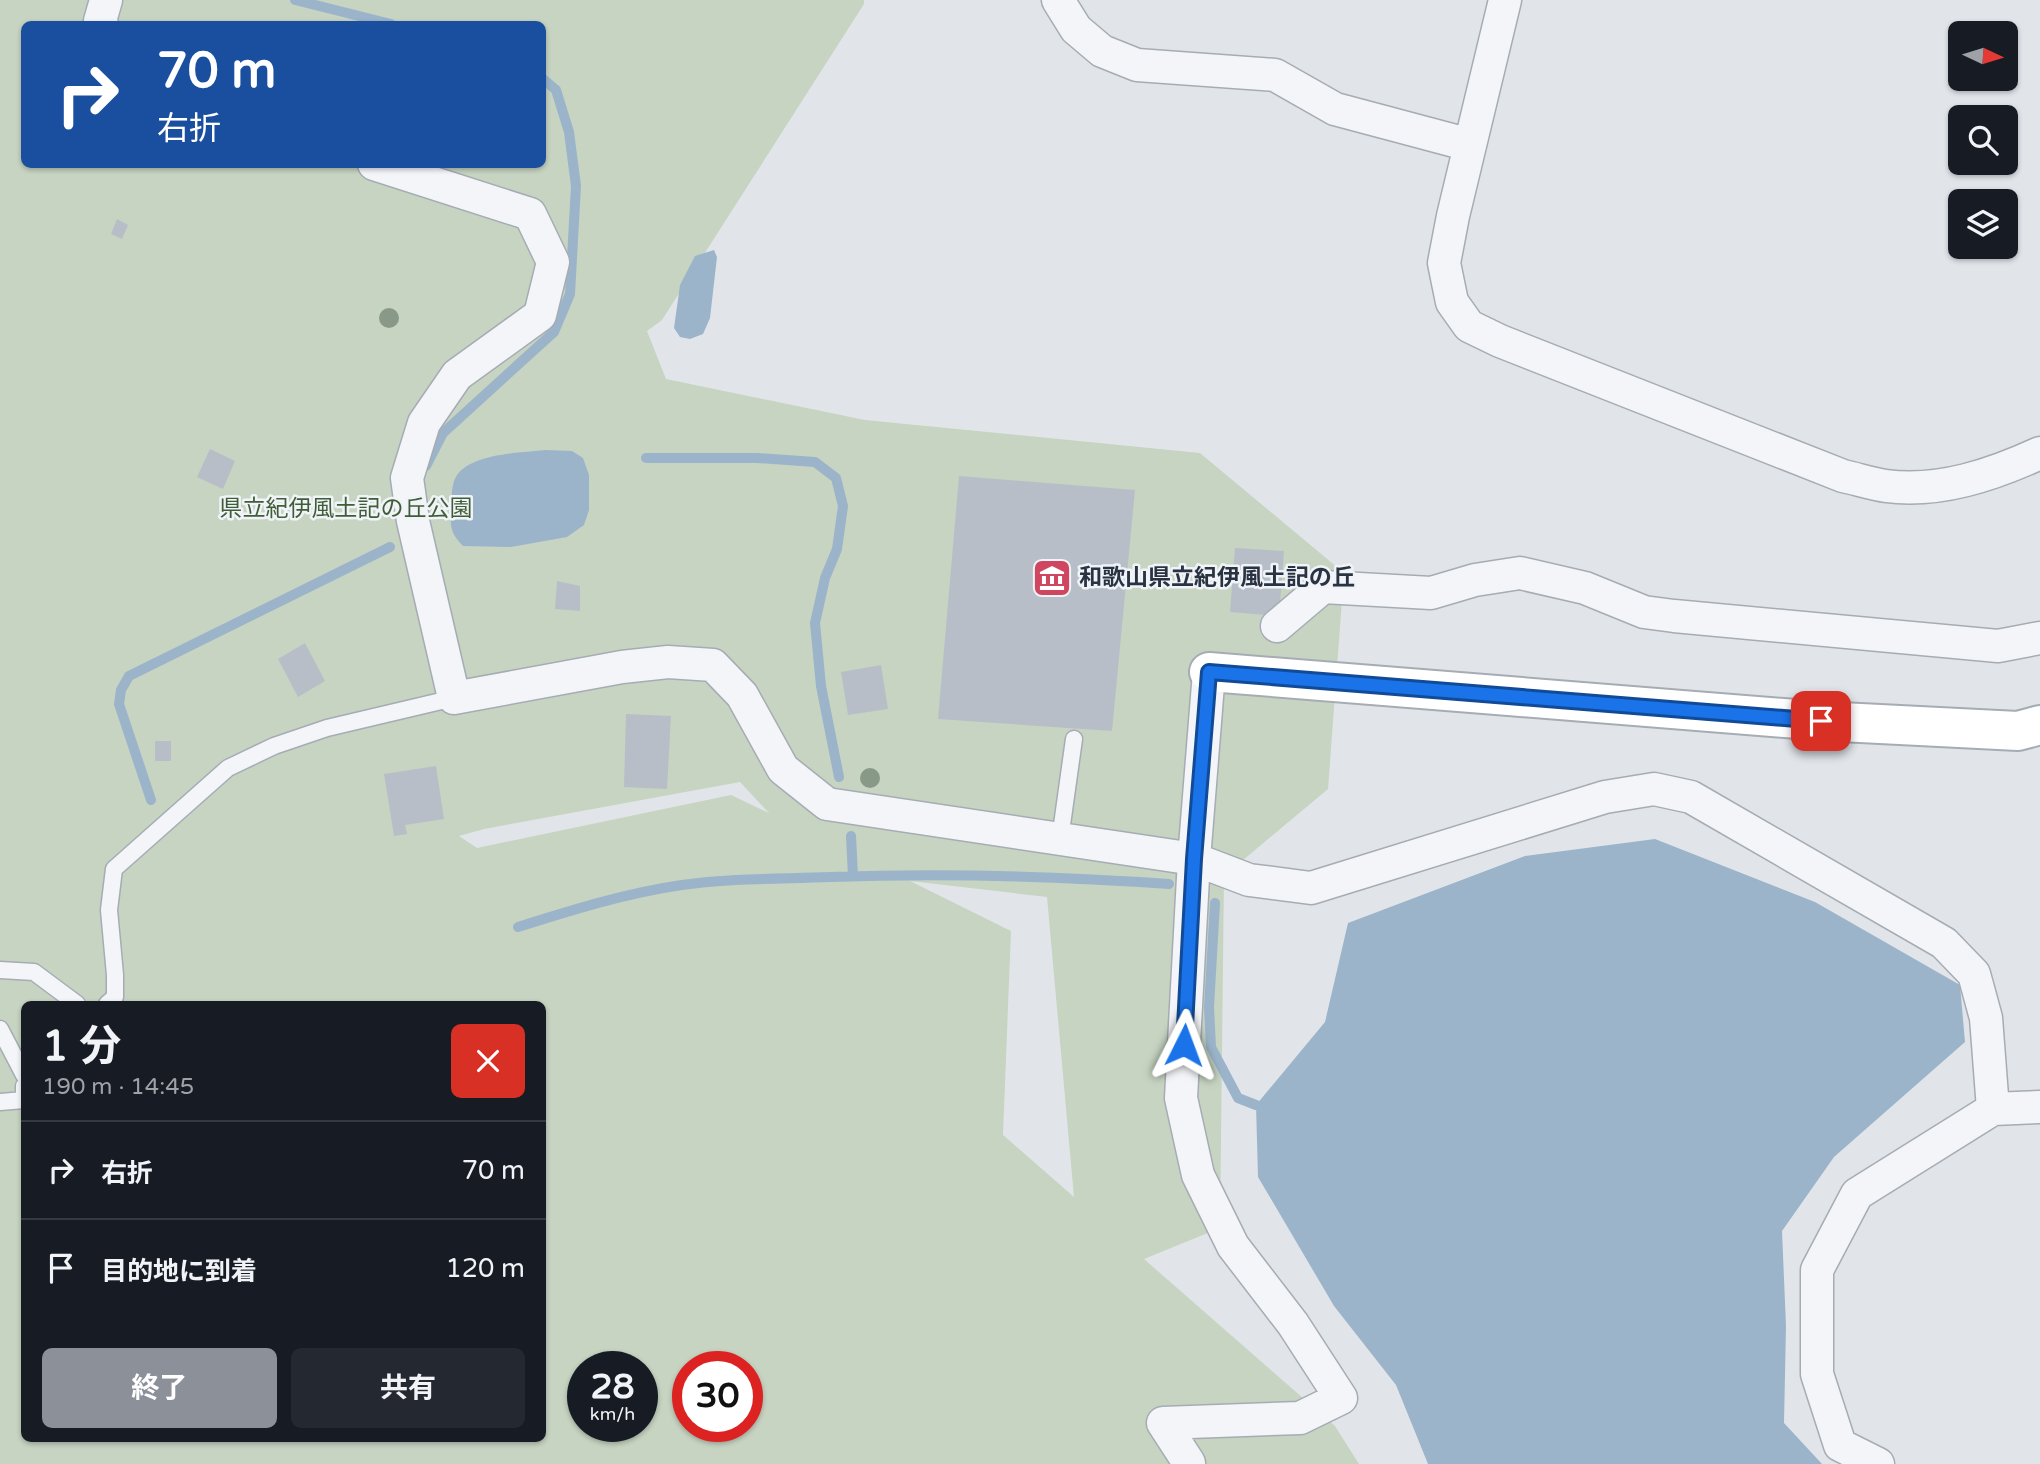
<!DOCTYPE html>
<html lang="ja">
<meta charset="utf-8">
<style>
:root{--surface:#171b24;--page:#242831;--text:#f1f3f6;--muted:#9ea1a6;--line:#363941;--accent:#8c9099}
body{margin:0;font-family:"Varela Round","Noto Sans JP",sans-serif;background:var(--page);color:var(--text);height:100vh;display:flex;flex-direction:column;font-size:26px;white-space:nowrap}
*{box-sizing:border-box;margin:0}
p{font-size:23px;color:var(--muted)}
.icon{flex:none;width:38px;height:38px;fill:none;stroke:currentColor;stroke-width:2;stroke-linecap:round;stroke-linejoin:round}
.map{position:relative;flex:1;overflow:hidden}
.panel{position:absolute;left:21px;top:1001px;width:525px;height:441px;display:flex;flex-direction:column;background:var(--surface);border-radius:10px;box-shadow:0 2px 5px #0004}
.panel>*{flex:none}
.top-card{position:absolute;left:21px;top:21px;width:525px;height:147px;border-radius:10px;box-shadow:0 2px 5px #0004;background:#1a4fa0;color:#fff;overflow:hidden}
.needle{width:46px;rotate:94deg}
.fabs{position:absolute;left:1948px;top:21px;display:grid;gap:14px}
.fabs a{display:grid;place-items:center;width:70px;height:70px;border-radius:10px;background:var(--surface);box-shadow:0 2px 5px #0004;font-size:35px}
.speed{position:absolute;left:567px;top:1351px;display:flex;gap:14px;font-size:35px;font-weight:700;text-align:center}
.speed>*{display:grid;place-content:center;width:91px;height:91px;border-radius:50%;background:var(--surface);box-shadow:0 2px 5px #0004;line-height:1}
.speed small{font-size:18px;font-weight:400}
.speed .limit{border:10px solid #d22;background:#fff;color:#111}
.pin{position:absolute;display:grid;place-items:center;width:60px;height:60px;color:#fff;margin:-30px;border-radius:14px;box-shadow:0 4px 10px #0006}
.me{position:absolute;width:77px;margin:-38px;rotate:3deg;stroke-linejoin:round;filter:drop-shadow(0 0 5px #0008)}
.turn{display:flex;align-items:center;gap:24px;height:147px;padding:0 21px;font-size:32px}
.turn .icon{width:91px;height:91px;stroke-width:2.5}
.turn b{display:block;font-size:49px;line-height:60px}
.round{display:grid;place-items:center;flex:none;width:74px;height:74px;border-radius:10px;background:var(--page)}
.summary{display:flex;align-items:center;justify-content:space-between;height:119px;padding:0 21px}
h1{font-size:42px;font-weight:700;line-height:52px}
.button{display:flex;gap:14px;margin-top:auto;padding:14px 21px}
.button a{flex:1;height:80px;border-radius:10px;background:var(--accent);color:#fff;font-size:28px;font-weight:700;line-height:80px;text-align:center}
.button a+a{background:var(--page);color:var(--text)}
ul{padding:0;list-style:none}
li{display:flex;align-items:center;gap:21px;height:98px;padding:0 21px;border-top:2px solid var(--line)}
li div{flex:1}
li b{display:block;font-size:26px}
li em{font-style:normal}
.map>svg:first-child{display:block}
.green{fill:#c7d4c2;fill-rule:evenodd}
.water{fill:#9bb4ca}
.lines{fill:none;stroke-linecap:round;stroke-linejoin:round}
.stream{stroke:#9bb4ca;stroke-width:10}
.building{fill:#b8bec7}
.lane-casing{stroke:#a6acb4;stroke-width:19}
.street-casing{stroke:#a6acb4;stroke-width:35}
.secondary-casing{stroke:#a6acb4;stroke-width:42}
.lane{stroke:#f4f5f8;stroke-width:16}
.street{stroke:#f4f5f8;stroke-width:32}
.secondary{stroke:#fff;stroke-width:38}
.tree{fill:#889a87}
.route-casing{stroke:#114b97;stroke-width:18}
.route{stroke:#1a73e8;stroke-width:12}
.labels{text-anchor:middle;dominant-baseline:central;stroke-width:5;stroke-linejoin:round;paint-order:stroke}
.park-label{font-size:23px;fill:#3f5d36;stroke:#f0f3f7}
.poi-label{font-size:23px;font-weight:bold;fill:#293342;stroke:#f0f3f7;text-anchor:start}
</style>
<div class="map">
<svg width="2040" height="1464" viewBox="0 0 2040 1464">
<rect width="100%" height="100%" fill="#e1e5ea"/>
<path class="green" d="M0,0H864V4L662,320L647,331L666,379L865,420L1200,453L1344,573L1328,789L1224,876L1220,1228L1144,1259L1335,1426L1359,1464H0ZM24,24H542V164H24ZM740,782L769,813L731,795L477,848L459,836L484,829ZM910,881L1047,897L1074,1197L1003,1135L1011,931ZM24,1004H542V1438H24ZM583,1367H642V1426H583ZM688,1367H747V1426H688Z"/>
<path class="water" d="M714,250L717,257L710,318L703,334L690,339L680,337L674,328L680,285L695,256Z
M545,450L572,451L583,458L589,475V510L584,525L567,537L511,547L463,546C450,533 450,526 451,507C452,496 451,484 457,475C473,453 520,453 545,450Z
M1655,839L1815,902L1960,985L1965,1042L1834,1157L1782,1231L1786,1326L1784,1423L1822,1464H1428L1396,1385L1334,1306L1258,1177L1256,1105L1325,1022L1348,923L1525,856Z"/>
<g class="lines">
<path class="stream" d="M295,0L391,24
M646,458H757L815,462L836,478L843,506L837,549L825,578L815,623L821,686L839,777
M426,466L443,433L554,332L570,294L576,186L569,132L556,90L542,78
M151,800L119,704L121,690L129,676L390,547
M851,836L853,876
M1215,903L1209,1007L1211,1047L1238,1098L1256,1105
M518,927C572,910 626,893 682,885C731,878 781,879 830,877C944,873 1056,876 1169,884"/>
</g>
<path class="building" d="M117,219L128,225L122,239L111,234Z
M210,449L235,461L223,489L197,477Z
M959,476L1135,490L1112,731L938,719Z
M1235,548L1284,551L1279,616L1230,612Z
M557,581L580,586V611L555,609Z
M305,643L325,681L298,697L278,659Z
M881,665L888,709L848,715L841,672Z
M626,714L671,716L667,789L624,787Z
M155,741H171V761H155Z
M436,766L444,819L405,825L407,834L394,836L384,774Z"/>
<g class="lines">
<g class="lane-casing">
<path id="lane" d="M1060,839L1074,739
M0,970L34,972L77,1004
M107,1004L115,997V975L109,910L114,869L228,768L274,746L327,728L454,698
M0,1029L24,1075
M0,1102L24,1100V1086"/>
</g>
<g class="street-casing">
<path id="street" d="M1058,0L1076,29L1102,51L1137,65L1275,75L1335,109L1470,145
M1505,0L1453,216L1444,263L1452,302L1469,326L1500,341L1843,476C1857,479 1872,484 1886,486C1939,493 1992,475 2040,453
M102,24L100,21L106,0
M374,164L530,214L553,262L540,315L457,375L424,423L407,478L413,521L454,698L622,667L668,662L713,665L742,695L783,769L827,804L1194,859L1249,880L1311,888L1605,797L1654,789L1691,797L1944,943L1974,974L1986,1018L1993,1109
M1277,626L1323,587L1431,593L1475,580L1520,573L1585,588L1644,612L1674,616L1998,646L2040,638
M1189,1463L1163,1423L1300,1418L1341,1398L1293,1324L1233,1246L1198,1175L1181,1098L1194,859L1209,672
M1878,1464L1840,1445L1817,1374V1270L1857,1194L1993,1109L2040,1107"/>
</g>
<g class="secondary-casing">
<path id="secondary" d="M1209,672L1821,721L2018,731L2040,725"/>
</g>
<use href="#lane" class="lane"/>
<use href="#street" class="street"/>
<use href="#secondary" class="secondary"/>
</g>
<g class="tree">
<circle cx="389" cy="318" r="10"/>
<circle cx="870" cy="778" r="10"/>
</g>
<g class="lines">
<g class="route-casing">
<path id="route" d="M1184,1045L1194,859L1209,672L1821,721"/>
</g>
<use href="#route" class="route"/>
</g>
<defs>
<g id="museum-square" transform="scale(2.0125)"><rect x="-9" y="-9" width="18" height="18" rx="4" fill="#d0455f" stroke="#f0f3f7"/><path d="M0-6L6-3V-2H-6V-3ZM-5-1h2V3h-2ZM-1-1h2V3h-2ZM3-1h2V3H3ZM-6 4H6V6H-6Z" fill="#fff"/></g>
</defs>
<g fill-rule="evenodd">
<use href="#museum-square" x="1052" y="578"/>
</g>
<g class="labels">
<g class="park-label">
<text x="346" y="509">県立紀伊風土記の丘公園</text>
</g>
<g class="poi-label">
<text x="1079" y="578">和歌山県立紀伊風土記の丘</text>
</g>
</g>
</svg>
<div class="fabs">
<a><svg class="needle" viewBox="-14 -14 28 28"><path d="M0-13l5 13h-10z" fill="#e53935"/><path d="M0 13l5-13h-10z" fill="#9ea1a6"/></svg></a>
<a><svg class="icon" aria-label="search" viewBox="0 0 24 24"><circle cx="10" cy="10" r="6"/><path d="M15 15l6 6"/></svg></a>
<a><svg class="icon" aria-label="layers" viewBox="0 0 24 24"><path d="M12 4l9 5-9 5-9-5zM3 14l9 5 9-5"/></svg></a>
</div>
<div class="speed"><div>28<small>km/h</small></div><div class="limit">30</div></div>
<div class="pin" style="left:1821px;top:721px;background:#d93025"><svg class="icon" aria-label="arrive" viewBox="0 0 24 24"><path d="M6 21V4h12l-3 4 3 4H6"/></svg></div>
<svg class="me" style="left:1184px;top:1045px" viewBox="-20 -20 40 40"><path d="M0-17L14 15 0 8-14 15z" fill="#1a73e8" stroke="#fff" stroke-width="4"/></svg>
<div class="top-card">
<div class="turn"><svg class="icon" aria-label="right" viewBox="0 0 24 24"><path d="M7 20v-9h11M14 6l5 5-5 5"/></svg><div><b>70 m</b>右折</div></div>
</div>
<section class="panel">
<div class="summary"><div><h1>1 分</h1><p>190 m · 14:45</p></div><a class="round" style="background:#d93025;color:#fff"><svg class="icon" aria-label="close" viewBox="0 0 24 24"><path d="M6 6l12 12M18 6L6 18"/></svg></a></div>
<ul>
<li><svg class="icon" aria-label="right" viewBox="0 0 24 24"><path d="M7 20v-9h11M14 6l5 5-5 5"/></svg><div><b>右折</b></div><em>70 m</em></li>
<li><svg class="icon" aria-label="arrive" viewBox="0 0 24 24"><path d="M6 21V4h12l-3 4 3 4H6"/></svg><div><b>目的地に到着</b></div><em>120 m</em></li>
</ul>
<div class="button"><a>終了</a><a>共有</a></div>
</section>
</div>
